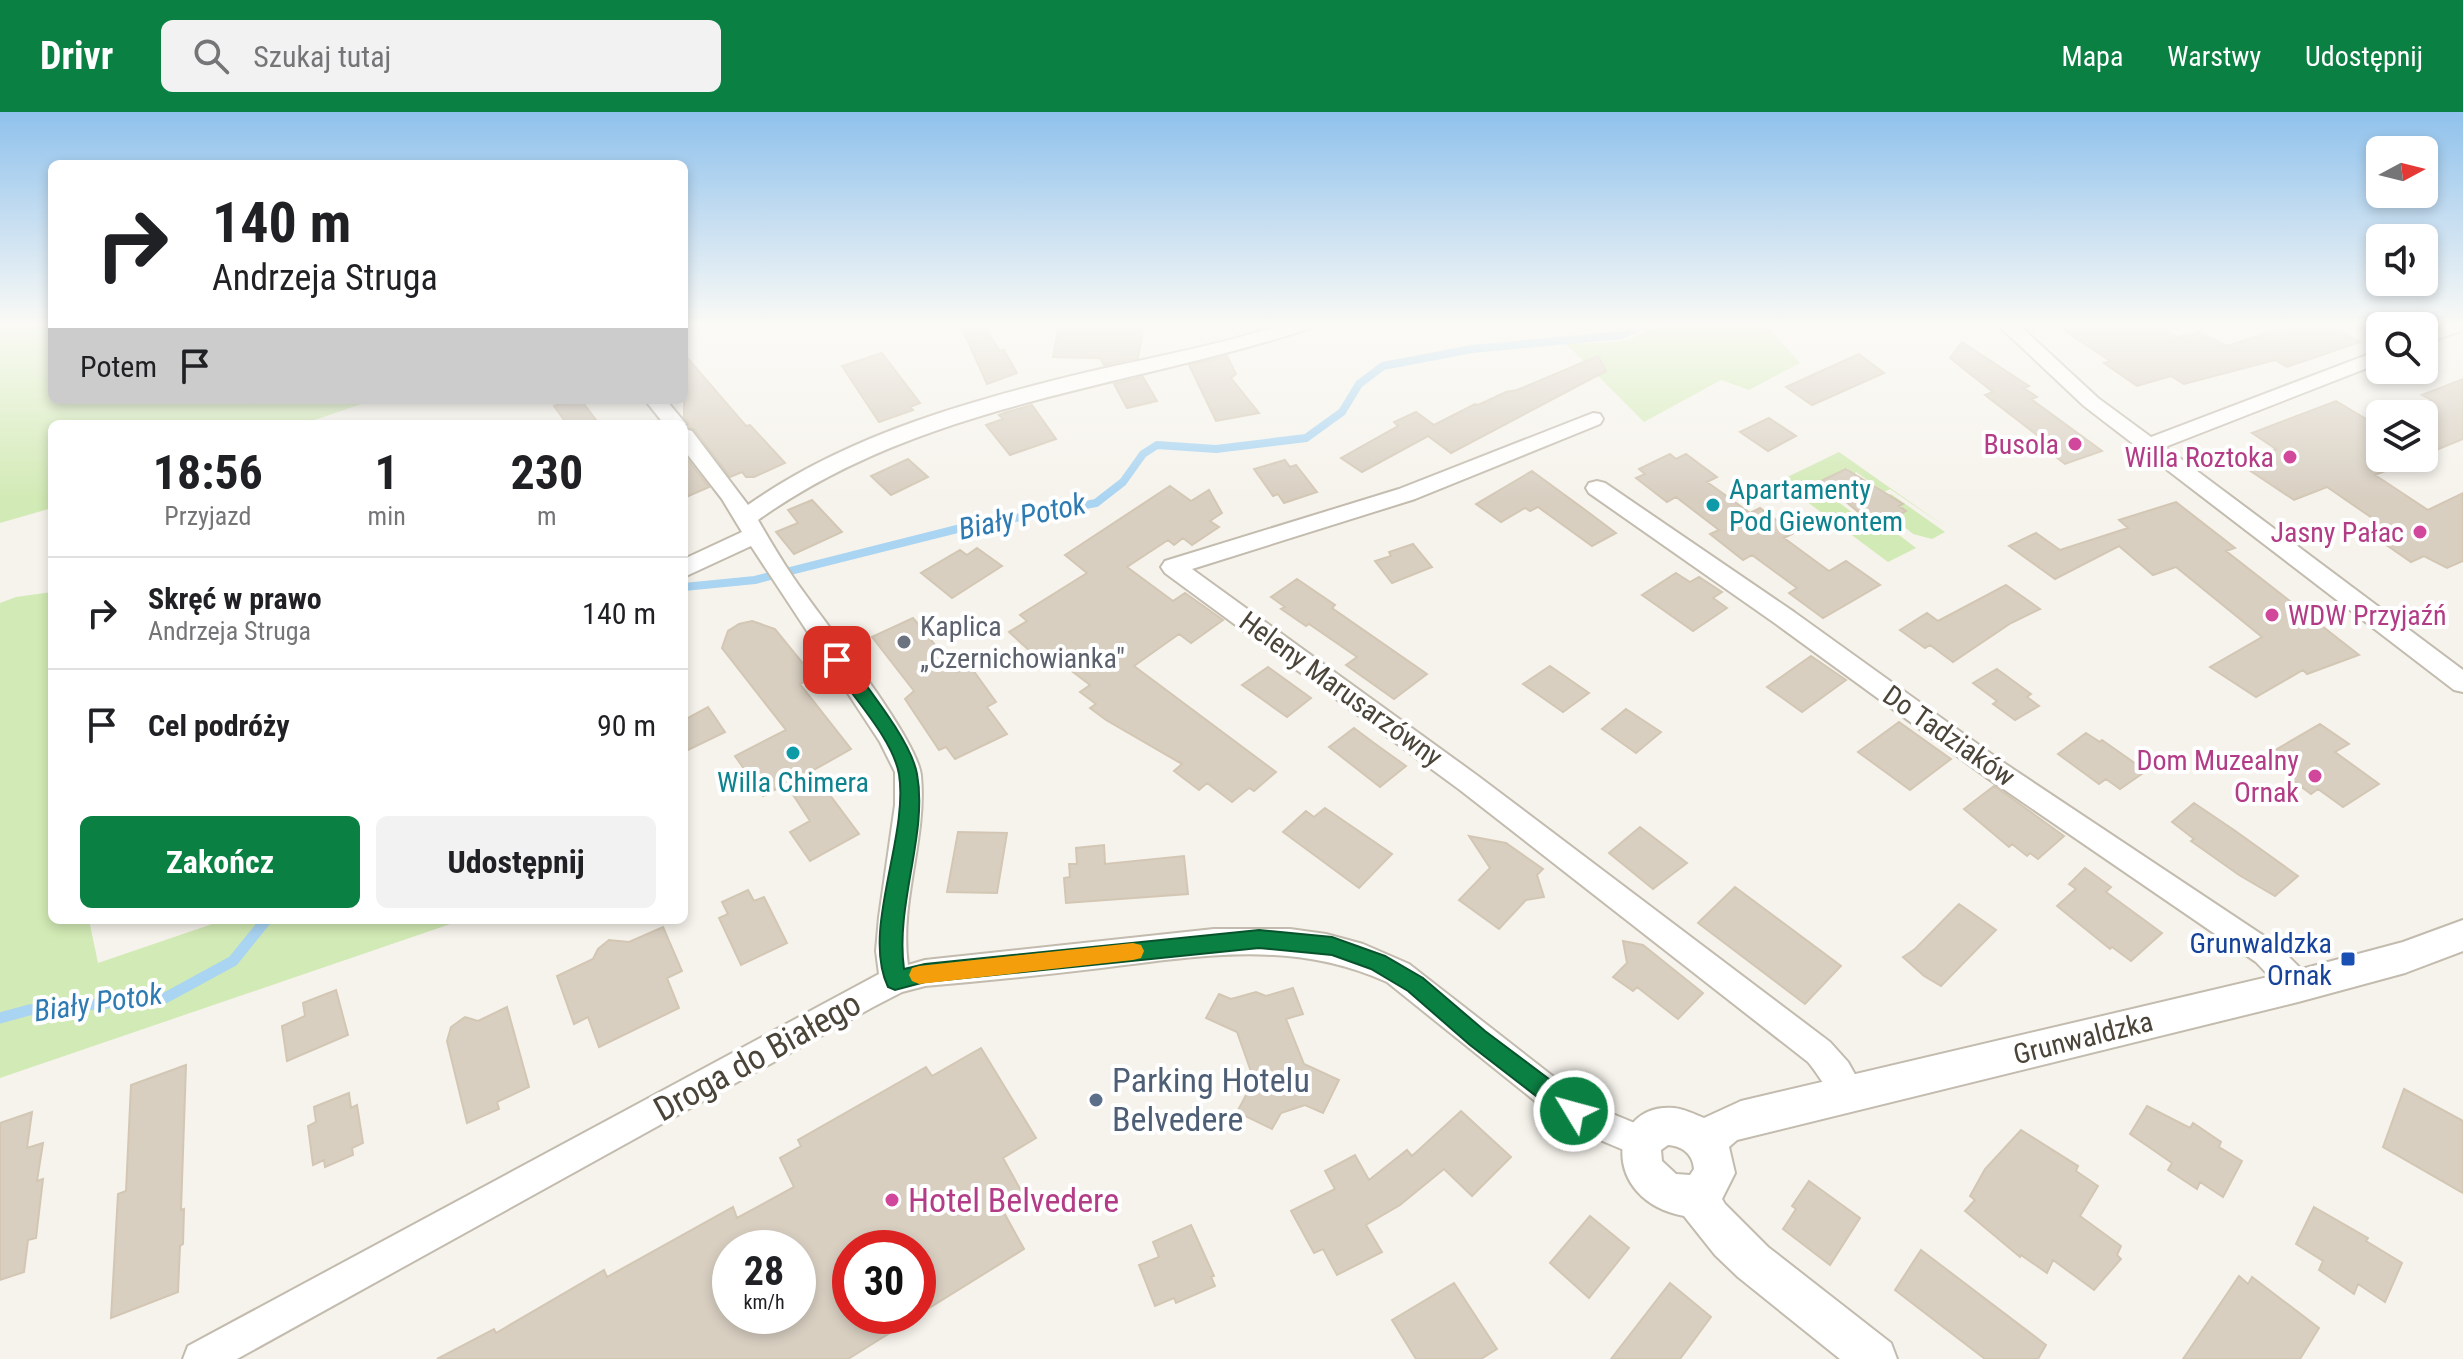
<!DOCTYPE html>
<html lang="pl">
<meta charset="utf-8">
<style>
:root{--surface:#fff;--page:#f2f2f2;--text:#202124;--muted:#757577;--line:#e0e0e0;--accent:#0b8043}
body{margin:0;font-family:"Roboto Condensed",sans-serif;background:var(--page);color:var(--text);height:100vh;display:flex;flex-direction:column;font-size:30px;white-space:nowrap}
*{box-sizing:border-box;margin:0}
p{font-size:26px;color:var(--muted)}
.icon{flex:none;width:44px;height:44px;fill:none;stroke:currentColor;stroke-width:2;stroke-linecap:round;stroke-linejoin:round}
.map{position:relative;flex:1;overflow:hidden}
.sheet{position:absolute;left:48px;top:308px;width:640px;height:504px;display:flex;flex-direction:column;background:var(--surface);border-radius:12px;box-shadow:0 4px 12px #0003}
.sheet>*{flex:none}
.guide{position:absolute;left:48px;top:48px;width:640px;height:244px;border-radius:12px;box-shadow:0 4px 12px #0003;background:#fff;color:var(--text);overflow:hidden}
.needle{width:52px;rotate:83deg}
.buttons{position:absolute;left:2366px;top:24px;display:grid;gap:16px}
.buttons a{display:grid;place-items:center;width:72px;height:72px;border-radius:12px;background:var(--surface);box-shadow:0 4px 12px #0003;font-size:40px}
.speed{position:absolute;left:712px;top:1118px;display:flex;gap:16px;font-size:40px;font-weight:700;text-align:center}
.speed>*{display:grid;place-content:center;width:104px;height:104px;border-radius:50%;background:var(--surface);box-shadow:0 4px 12px #0003;line-height:1}
.speed small{font-size:20px;font-weight:400}
.speed .limit{border:12px solid #d22;background:#fff;color:#111}
.pin{position:absolute;display:grid;place-items:center;width:68px;height:68px;color:#fff;margin:-34px;border-radius:16px;box-shadow:0 4px 12px #0006}
.me{position:absolute;width:88px;margin:-44px;rotate:307deg;stroke-linejoin:round;filter:drop-shadow(0 0 6px #0008)}
.turn{display:flex;align-items:center;gap:28px;height:168px;padding:0 32px;font-size:36px}
.turn .icon{width:104px;height:104px;stroke-width:2.5}
.turn b{display:block;font-size:56px;line-height:68px}
.then{display:flex;align-items:center;height:76px;padding:0 32px;background:#0003;gap:16px;font-size:30px}
.eta{display:flex;justify-content:space-evenly;align-items:center;height:136px;text-align:center}
.eta b{font-size:48px;font-weight:700;line-height:56px}
.primary-button{display:flex;gap:16px;margin-top:auto;padding:16px 32px}
.primary-button a{flex:1;height:92px;border-radius:12px;background:var(--accent);color:#fff;font-size:32px;font-weight:700;line-height:92px;text-align:center}
.primary-button a+a{background:var(--page);color:var(--text)}
ul{padding:0;list-style:none}
li{display:flex;align-items:center;gap:24px;height:112px;padding:0 32px;border-top:2px solid var(--line)}
li div{flex:1}
li b{display:block;font-size:30px}
li em{font-style:normal}
header{display:flex;align-items:center;gap:48px;box-sizing:border-box;height:112px;padding:0 40px;background:var(--accent);color:#fff}
header strong{font-size:38px}
nav{display:flex;gap:44px;margin-inline-start:auto;font-size:28px}
.search{width:560px;height:72px;background:var(--page);display:flex;align-items:center;gap:20px;box-sizing:border-box;padding:0 28px;border-radius:12px;color:var(--muted);font-size:30px}
.map>svg:first-child{display:block}
.green{fill:#d2eab5}
.lines{fill:none;stroke-linecap:round;stroke-linejoin:round}
.stream-far1{stroke:#a9d4f2;stroke-width:8}
.stream{stroke:#a9d4f2;stroke-width:11}
.building{fill:#d8cfc1;stroke:#d3c7b4;stroke-width:2;fill-rule:evenodd}
.minor-casing{stroke:#c2bbae;stroke-width:4}
.tertiary-casing{stroke:#c2bbae;stroke-width:4}
.minor{fill:#fff;fill-rule:evenodd}
.tertiary{fill:#fff;fill-rule:evenodd}
.route{fill:#0b8043;stroke:#07532c;stroke-width:2}
.slow{fill:#f59e0b}
.hotel-dot{fill:#d1479c;stroke:#fff;stroke-width:3}
.culture-dot{fill:#0f9aa8;stroke:#fff;stroke-width:3}
.worship-dot{fill:#6b7280;stroke:#fff;stroke-width:3}
.transit-dot{fill:#1a4fb4;stroke:#fff;stroke-width:3}
.service-dot{fill:#5c6f8a;stroke:#fff;stroke-width:3}
.labels{text-anchor:middle;dominant-baseline:central;stroke-width:8;stroke-linejoin:round;paint-order:stroke}
.hotel-label{font-size:28px;fill:#b23c85;stroke:#fff;text-anchor:end}
.culture-label{font-size:28px;fill:#0d838f;stroke:#fff;text-anchor:start}
.worship-label{font-size:28px;fill:#5b616d;stroke:#fff;text-anchor:start}
.street-label{font-size:28px;fill:#4b4439;stroke:#fff}
.transit-label{font-size:28px;fill:#164399;stroke:#fff;text-anchor:end}
.water-label{font-size:30px;font-style:italic;fill:#2e7ab2;stroke:#fff}
.near-street-label{font-size:34px;fill:#4b4439;stroke:#fff}
.near-service-label{font-size:34px;fill:#4e5e75;stroke:#fff;text-anchor:start}
.near-hotel-label{font-size:34px;fill:#b23c85;stroke:#fff;text-anchor:start}
</style>
<header>
<strong>Drivr</strong>
<div class="search"><svg class="icon" aria-label="search" viewBox="0 0 24 24"><circle cx="10" cy="10" r="6"/><path d="M15 15l6 6"/></svg>Szukaj tutaj</div>
<nav><a>Mapa</a><a>Warstwy</a><a>Udostępnij</a></nav>
</header>
<div class="map">
<svg width="2463" height="1247" viewBox="0 0 2463 1247">
<rect width="100%" height="100%" fill="#f6f3ec"/>
<path class="green" d="M0,212H52V288H373L303,312H52V396L0,411Z
M1654,212H1765L1800,251L1749,278L1721,268L1644,310L1566,232C1592,230 1637,235 1654,212Z
M1839,340L1950,418L1890,377L1884,380L1856,360L1854,363L1847,356L1821,369L1827,372L1823,374L1830,380H1837L1834,382L1841,386L1837,389L1853,401L1858,399L1863,404L1869,403L1865,406L1873,412L1879,410L1882,413V410L1916,436L1888,450L1779,369Z
M1891,382L1945,420L1932,427L1913,422L1892,405L1906,399L1888,383Z
M52,480V808H89L98,851L224,808H462L0,966V491L16,485Z"/>
<g class="lines">
<path class="stream-far1" d="M684,475L755,468L961,416L1096,391L1123,370L1143,342L1157,333L1216,337L1306,326L1342,300L1359,272L1383,254L1472,237L1622,223L1645,212"/>
<path class="stream" d="M0,906L29,898L165,886L233,849L266,808"/>
</g>
<path class="building" d="M960,212H983L1000,239L1004,238L1017,261L987,272Z
M1059,212H1144L1138,246L1104,253L1100,246L1053,245Z
M2055,212H2156L2177,225L2199,220L2227,234L2293,212H2329L2360,230L2287,255L2275,248L2184,272L2171,264L2137,274L2104,251L2110,249Z
M1962,230L2029,274L2024,276L2037,285L2031,287L2102,339L2065,352L2035,329L2042,327L1985,283L1993,280L1950,246Z
M882,241L920,291L910,295L913,298L879,310L842,254Z
M684,242L746,314L750,313L785,351L754,365H746L742,360L730,365L694,317L687,315L689,312L684,305Z
M1859,242L1884,261L1812,293L1786,275Z
M1227,244L1236,262L1231,266L1259,301L1216,309L1189,253Z
M1598,244L1606,259L1451,341L1428,324L1362,360L1341,346L1398,314L1394,310L1416,300L1434,313L1475,292L1478,293L1506,280L1517,278Z
M1143,265L1157,289L1127,296L1114,272Z
M2463,267V327L2424,343V302H2396L2431,288L2422,283Z
M570,288H581L599,312H567L554,294Z
M2336,289L2373,311L2380,309V346H2417L2375,363L2428,398L2463,381V449L2447,456L2424,444L2411,450L2372,423L2384,418L2371,409L2375,408L2327,375L2294,388L2240,352L2276,337L2252,321Z
M1032,293L1056,327L1010,343L986,313L1003,307L999,303L1007,300Z
M1769,306L1796,324L1768,339L1740,320Z
M1670,342L1676,347L1686,342L1717,365L1707,370L1750,401L1760,396L1794,421L1784,426L1829,459L1846,449L1880,473L1823,506L1789,481L1797,476L1752,443L1743,448L1710,422L1719,418L1676,385L1667,390L1636,366L1645,362L1639,357Z
M684,343L709,375L684,386Z
M908,347L928,365L891,383L871,364Z
M1285,348L1290,355L1296,353L1317,380L1284,391L1278,382L1273,384L1254,357Z
M1846,357L1903,392L1899,394L1906,399L1881,413L1865,402L1863,404L1821,369Z
M1532,359L1588,400L1616,421L1592,434L1538,395L1530,399L1525,396L1501,410L1476,392Z
M1170,374L1191,389L1209,378L1222,401L1210,409L1219,415L1192,433L1183,426L1174,433L1168,428L1127,455L1173,489L1185,481L1223,508L1191,531L1179,522L1134,554L1276,660L1254,679L1249,676L1232,690L1207,671L1199,678L1174,659L1182,652L1106,608L1090,596L1096,592L1080,580L1090,573L1052,544L1042,550L1009,520L1027,509L1020,503L1087,461L1065,443Z
M812,388L842,420L794,442L776,420L798,411L788,398Z
M2176,390L2235,436L2226,439L2359,543L2307,562L2303,558L2256,585L2210,555L2262,525L2176,455L2153,463L2119,434L2055,467L2009,434L2036,421L2060,438L2128,416L2119,408Z
M1413,432L1432,455L1392,471L1375,449L1391,444L1389,440Z
M977,436L1002,454L952,486L921,461L960,438L967,443Z
M1676,461L1690,470L1699,465L1722,480L1713,486L1727,496L1693,519L1642,483Z
M1297,467L1335,493L1332,496L1427,562L1394,587L1346,553L1357,545L1309,512L1306,514L1281,497L1285,495L1271,485Z
M2006,473L2040,497L2011,511L1953,550L1930,533L1925,536L1900,518L1927,501L1938,509Z
M913,506L957,560L970,554L996,590L987,595L1007,622L955,647L946,635L939,638L905,587L914,579L872,525Z
M752,509L775,517L814,565L800,572L851,637L812,659L859,722L810,749L790,720L810,709L786,672L763,684L735,644L786,618L722,536L728,519L739,512Z
M1811,544L1846,568L1802,600L1767,575Z
M1550,554L1589,581L1563,600L1523,572Z
M1268,555L1311,586L1287,605L1242,573Z
M1997,557L2031,582L2027,585L2039,594L2015,608L1993,592L1997,589L1973,571Z
M708,595L725,620L684,640V608Z
M1626,597L1661,620L1636,641L1602,617Z
M1899,610L1951,647L1910,678L1858,640Z
M2320,612L2349,632L2335,640L2379,672L2343,695L2318,677L2311,682L2287,664L2295,660L2270,641Z
M1354,616L1374,631L1406,654L1380,675L1329,635Z
M2086,621L2100,630L2102,628L2146,659L2120,677L2106,667L2099,672L2058,642Z
M1994,674L2010,685L2064,724L2038,747L2030,741L2027,744L2012,732L2009,735L1964,697Z
M2194,691L2234,718L2298,764L2275,784L2239,763L2191,729L2194,727L2172,710Z
M1325,696L1392,742L1359,776L1283,720L1306,699L1314,705Z
M1640,715L1687,751L1653,777L1609,741Z
M958,720L1007,721L997,781L947,780Z
M1469,724L1506,731L1543,757L1537,763L1544,785L1526,788L1499,817L1459,788L1490,756Z
M1104,733L1105,752L1184,744L1188,782L1066,791L1064,766L1070,765L1069,752H1077L1076,736Z
M2085,756L2111,775L2106,780L2162,821L2131,849L2112,835L2110,837L2057,794L2076,777L2069,772Z
M1735,775L1841,854L1805,892L1698,811Z
M748,778L754,789L764,785L787,831L741,853L719,806L728,802L722,790Z
M1959,792L1996,818L1941,874L1924,864L1903,845L1915,837Z
M663,815L682,859L667,866L679,896L599,935L588,905L574,912L557,864L593,847L598,837L609,828L629,830Z
M1623,829L1643,833L1703,881L1678,907L1637,875L1633,879L1613,865L1627,851Z
M1293,876L1303,902L1286,907L1304,952L1339,968L1323,1001L1305,993L1281,1001L1272,1017L1237,1000L1254,968L1237,920L1206,906L1219,882L1231,887L1256,880L1266,884Z
M336,878L348,923L287,949L282,914L305,904L303,891Z
M507,895L529,975L497,990L499,997L467,1011L447,929L451,915L465,905L478,909Z
M981,936L1036,1026L1003,1046L1024,1084L1002,1097L1024,1137L918,1203V1136H850V1204H917L848,1247H437L494,1217L496,1221L604,1158L607,1165L733,1095L737,1106L794,1075L780,1046L801,1034L798,1028L926,955L932,964ZM730,1136H798V1204H730Z
M186,953L181,1098L184,1097L183,1132L180,1134L178,1180L111,1206L118,1082L126,1079L131,973Z
M2404,977L2463,1009V1081L2383,1035Z
M349,981L351,996L357,993L363,1031L352,1036L353,1043L325,1055L324,1048L313,1053L308,1014L316,1010L314,995Z
M2147,994L2190,1016L2193,1011L2221,1030L2219,1035L2242,1049L2223,1085L2200,1070L2197,1077L2168,1058L2172,1051L2130,1022Z
M1461,999L1511,1045L1472,1084L1444,1057L1400,1093L1366,1113L1382,1140L1337,1163L1323,1137L1314,1141L1291,1099L1335,1077L1325,1059L1355,1043L1369,1068L1407,1038L1412,1044Z
M32,1000L27,1036L43,1031L37,1069L43,1067L36,1126L28,1128L24,1160L0,1168V1011Z
M2021,1018L2078,1054L2076,1059L2098,1074L2080,1104L2121,1134L2117,1143L2121,1147L2094,1178L2053,1148L2047,1161L2021,1143L2020,1145L1965,1099L1975,1088L1970,1084L1985,1057Z
M1809,1069L1860,1106L1830,1153L1783,1117L1796,1097L1792,1094Z
M2314,1095L2368,1126L2366,1129L2402,1151L2385,1190L2358,1172L2354,1182L2319,1158L2323,1149L2296,1132Z
M1590,1104L1629,1136L1589,1186L1550,1151Z
M1191,1113L1214,1164L1211,1165L1215,1174L1176,1191L1174,1186L1155,1194L1139,1153L1159,1145L1153,1130Z
M1921,1138L2046,1233L2038,1247H1985L1895,1178Z
M2239,1164L2248,1172L2252,1165L2319,1216L2300,1247H2183Z
M1454,1171L1497,1237L1481,1247H1416L1392,1208Z
M1670,1171L1711,1205L1680,1247H1611Z"/>
<g class="lines">
<g class="minor-casing">
<path id="minor" d="M1284,212H1314L1311,216C1125,277 921,291 758,408C769,427 781,447 793,465C819,504 918,626 921,664C927,727 899,790 908,853L925,848L1214,817H1290L1326,822L1363,832L1409,852L1577,983L1603,998L1654,1019L1659,1030L1654,1041L1643,1046L1581,1020L1555,1005L1387,870C1292,827 1201,844 1101,856C1042,863 984,869 925,874L902,880L873,895L237,1247H183L188,1234L879,862L876,839L879,805L895,693V660L880,630L751,434L684,465V447L742,420L722,387L684,338V317L692,319L748,393C847,323 971,288 1088,260C1154,245 1220,233 1284,212Z
M1997,212H2018L2098,286L2151,325L2380,238V251L2165,335L2463,558V580L2454,578L2084,294Z
M2444,212H2463V218L2424,232V219Z
M645,288H666L686,312H664Z
M1593,301L1600,302L1603,307L1600,312L1415,387L1192,457L1478,664L1830,930L1848,950L1866,982L1861,992L1850,997C1832,990 1821,965 1808,950L1460,678L1165,461L1161,455L1165,449L1399,377Z
M1597,369L1605,371L1794,500L2004,651L2276,832L2309,865L2313,874L2309,883L2298,887L2287,883L2256,850L1986,665L1776,512L1589,381L1586,376L1589,371Z"/>
</g>
<g class="tertiary-casing">
<path id="tertiary" d="M2463,808V839L2405,861L2298,890L1737,1028L1729,1035L1735,1061L1722,1087L1725,1092L1768,1135L1891,1231L1897,1247H1840L1738,1165L1715,1143L1684,1104C1600,1089 1607,990 1674,996C1684,997 1694,1002 1704,1006L1741,989L2298,858L2403,830ZM1668,1033C1682,1034 1693,1042 1694,1057L1690,1063L1676,1062L1662,1049L1661,1038Z"/>
</g>
<use href="#minor" class="minor"/>
<use href="#tertiary" class="tertiary"/>
</g>
<linearGradient id="sky" x2="0" y2="1"><stop stop-color="#8fc1ec"/><stop offset="0.55" stop-color="#fbfaf6"/><stop offset="1" stop-color="#fbfaf6" stop-opacity="0"/></linearGradient>
<rect width="2463" height="387" fill="url(#sky)"/>
<path class="route" d="M837,541L844,543C865,573 911,628 917,662C928,722 895,792 904,857L925,852L1259,818L1332,825L1385,844L1423,866L1485,919L1582,992L1585,999L1582,1007L1574,1010L1566,1007L1470,933L1408,879L1371,857L1332,843L1259,836L925,870L895,878L888,875C861,818 909,725 899,662C892,624 848,581 829,548Z"/>
<path class="slow" d="M1133,831L1141,833L1144,839L1141,846L1133,848L919,872L912,869L909,863L912,856L919,854Z"/>
<g class="hotel-dot">
<circle cx="2075" cy="332" r="8"/>
<circle cx="2290" cy="345" r="8"/>
<circle cx="2420" cy="420" r="8"/>
<circle cx="2272" cy="503" r="8"/>
<circle cx="2315" cy="664" r="8"/>
<circle cx="892" cy="1088" r="8"/>
</g>
<g class="culture-dot">
<circle cx="1713" cy="393" r="8"/>
<circle cx="793" cy="641" r="8"/>
</g>
<circle class="worship-dot" cx="904" cy="530" r="8"/>
<rect class="transit-dot" x="2340" y="839" width="16" height="16" rx="4"/>
<circle class="service-dot" cx="1096" cy="988" r="8"/>
<g class="labels">
<g class="hotel-label">
<text x="2059" y="332">Busola</text>
<text x="2274" y="345">Willa Roztoka</text>
<text x="2404" y="420">Jasny Pałac</text>
<text x="2288" y="503" text-anchor="start">WDW Przyjaźń</text>
<text x="2299" y="648">Dom Muzealny<tspan x="2299" dy="32">Ornak</tspan></text>
</g>
<g class="culture-label">
<text x="1729" y="377">Apartamenty<tspan x="1729" dy="32">Pod Giewontem</tspan></text>
<text x="793" y="670" text-anchor="middle">Willa Chimera</text>
</g>
<g class="worship-label">
<text x="920" y="514">Kaplica<tspan x="920" dy="32">„Czernichowianka"</tspan></text>
</g>
<g class="street-label">
<text transform="translate(1341 577) rotate(36)">Heleny Marusarzówny</text>
<text transform="translate(1949 624) rotate(35)">Do Tadziaków</text>
<text transform="translate(2083 926) rotate(-14)">Grunwaldzka</text>
</g>
<g class="transit-label">
<text x="2332" y="831">Grunwaldzka<tspan x="2332" dy="32">Ornak</tspan></text>
</g>
<g class="water-label">
<text transform="translate(1022 404) rotate(-12)">Biały Potok</text>
<text transform="translate(98 890) rotate(-8)">Biały Potok</text>
</g>
<g class="near-street-label">
<text transform="translate(757 944) rotate(-29)">Droga do Białego</text>
</g>
<g class="near-service-label">
<text x="1112" y="968">Parking Hotelu<tspan x="1112" dy="39">Belvedere</tspan></text>
</g>
<g class="near-hotel-label">
<text x="908" y="1088">Hotel Belvedere</text>
</g>
</g>
</svg>
<div class="buttons">
<a><svg class="needle" viewBox="-14 -14 28 28"><path d="M0-13l5 13h-10z" fill="#e53935"/><path d="M0 13l5-13h-10z" fill="#757577"/></svg></a>
<a><svg class="icon" aria-label="sound" viewBox="0 0 24 24"><path d="M4 9h4l5-4v14l-5-4H4zM17 9q2 3 0 6"/></svg></a>
<a><svg class="icon" aria-label="search" viewBox="0 0 24 24"><circle cx="10" cy="10" r="6"/><path d="M15 15l6 6"/></svg></a>
<a><svg class="icon" aria-label="layers" viewBox="0 0 24 24"><path d="M12 4l9 5-9 5-9-5zM3 14l9 5 9-5"/></svg></a>
</div>
<div class="speed"><div>28<small>km/h</small></div><div class="limit">30</div></div>
<div class="pin" style="left:837px;top:548px;background:#d93025"><svg class="icon" aria-label="arrive" viewBox="0 0 24 24"><path d="M6 21V4h12l-3 4 3 4H6"/></svg></div>
<svg class="me" style="left:1574px;top:999px" viewBox="-20 -20 40 40"><circle r="17" fill="#0b8043" stroke="#fff" stroke-width="3"/><path d="M0-11L8 9 0 5-8 9z" fill="#fff"/></svg>
<div class="guide">
<div class="turn"><svg class="icon" aria-label="right" viewBox="0 0 24 24"><path d="M7 20v-9h11M14 6l5 5-5 5"/></svg><div><b>140 m</b>Andrzeja Struga</div></div>
<div class="then">Potem<svg class="icon" aria-label="arrive" viewBox="0 0 24 24"><path d="M6 21V4h12l-3 4 3 4H6"/></svg></div>
</div>
<section class="sheet">
<div class="eta">
<div><b>18:56</b><p>Przyjazd</p></div>
<div><b>1</b><p>min</p></div>
<div><b>230</b><p>m</p></div>
</div>
<ul>
<li><svg class="icon" aria-label="right" viewBox="0 0 24 24"><path d="M7 20v-9h11M14 6l5 5-5 5"/></svg><div><b>Skręć w prawo</b><p>Andrzeja Struga</p></div><em>140 m</em></li>
<li><svg class="icon" aria-label="arrive" viewBox="0 0 24 24"><path d="M6 21V4h12l-3 4 3 4H6"/></svg><div><b>Cel podróży</b></div><em>90 m</em></li>
</ul>
<div class="primary-button"><a>Zakończ</a><a>Udostępnij</a></div>
</section>
</div>
